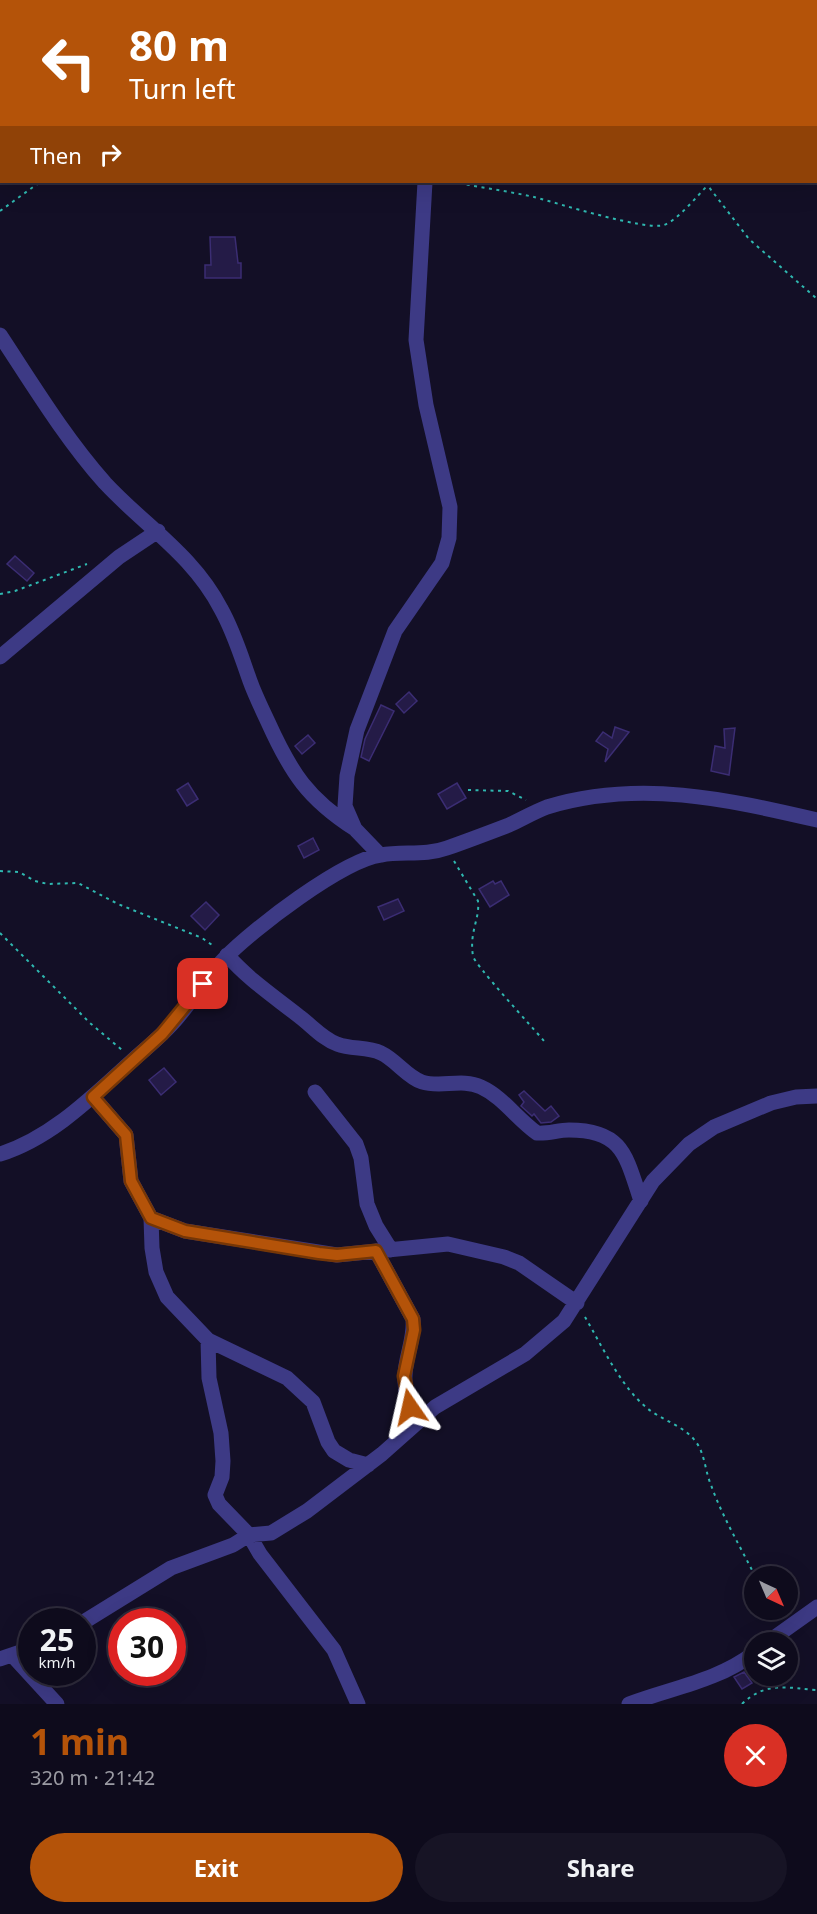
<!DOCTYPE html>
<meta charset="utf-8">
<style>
:root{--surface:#0e0b1c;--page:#171425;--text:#f1f3f6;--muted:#9b9ba3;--line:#2e2b3b;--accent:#b45309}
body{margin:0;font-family:"Noto Sans",sans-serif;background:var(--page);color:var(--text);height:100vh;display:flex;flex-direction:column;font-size:22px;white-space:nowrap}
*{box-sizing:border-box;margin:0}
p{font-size:20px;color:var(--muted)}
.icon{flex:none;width:33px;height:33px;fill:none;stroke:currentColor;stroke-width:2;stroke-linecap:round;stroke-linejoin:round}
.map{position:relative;height:1704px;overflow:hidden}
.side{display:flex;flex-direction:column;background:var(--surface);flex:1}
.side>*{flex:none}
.banner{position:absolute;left:0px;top:0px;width:818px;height:183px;box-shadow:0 6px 24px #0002,0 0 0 2px var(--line);background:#b45309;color:#fff;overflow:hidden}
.needle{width:39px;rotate:136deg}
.tools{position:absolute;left:744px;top:1566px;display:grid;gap:12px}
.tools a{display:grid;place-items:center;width:54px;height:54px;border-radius:50%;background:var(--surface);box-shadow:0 6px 24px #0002,0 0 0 2px var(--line);font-size:30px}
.speed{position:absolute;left:18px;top:1608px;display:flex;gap:12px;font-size:30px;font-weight:700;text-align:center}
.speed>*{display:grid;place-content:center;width:78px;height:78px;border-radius:50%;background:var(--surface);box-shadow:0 6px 24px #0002,0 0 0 2px var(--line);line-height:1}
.speed small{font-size:15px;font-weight:400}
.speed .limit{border:9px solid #d22;background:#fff;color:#111}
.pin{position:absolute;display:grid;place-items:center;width:51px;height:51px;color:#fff;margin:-26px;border-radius:12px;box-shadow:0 3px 9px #0006}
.me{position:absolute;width:66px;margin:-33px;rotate:349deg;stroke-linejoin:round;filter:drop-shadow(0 0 4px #0008)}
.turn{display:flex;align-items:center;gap:21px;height:126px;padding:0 30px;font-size:27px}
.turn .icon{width:78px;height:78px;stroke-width:2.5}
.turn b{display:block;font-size:42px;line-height:51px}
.then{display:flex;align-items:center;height:57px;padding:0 30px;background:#0003;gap:12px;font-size:22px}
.round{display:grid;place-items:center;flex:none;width:63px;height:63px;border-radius:32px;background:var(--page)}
.headline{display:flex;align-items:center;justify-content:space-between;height:102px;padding:0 30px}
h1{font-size:36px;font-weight:700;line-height:45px;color:var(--accent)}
.cta{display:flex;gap:12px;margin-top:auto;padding:12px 30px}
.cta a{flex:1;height:69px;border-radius:36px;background:var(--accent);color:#fff;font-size:24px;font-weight:700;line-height:69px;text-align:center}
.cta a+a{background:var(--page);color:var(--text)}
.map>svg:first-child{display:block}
.building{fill:#241b47;stroke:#3b2d73;stroke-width:1.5}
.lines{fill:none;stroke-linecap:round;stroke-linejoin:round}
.path{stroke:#2fb8b0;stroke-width:2;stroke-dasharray:3 4.5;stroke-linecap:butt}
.street{stroke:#3d3a85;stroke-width:15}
.route-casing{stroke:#753606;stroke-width:15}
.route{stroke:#b45309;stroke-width:10}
</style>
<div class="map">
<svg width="817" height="1704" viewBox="0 0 817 1704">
<rect width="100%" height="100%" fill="#130f26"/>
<path class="building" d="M210,237H235L238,263H241V278H205V265H211Z
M15,556L34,573L27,581L7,564Z
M409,692L417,701L404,713L396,704Z
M381,705L394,711L369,761L361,757L365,739Z
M615,727L629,732L605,762L608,749L596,741L603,732L612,738Z
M735,728L729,775L711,771L715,746L725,748L724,729Z
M308,735L315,743L302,754L295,746Z
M188,783L198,799L187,806L177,790Z
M457,783L466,798L447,809L438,794Z
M313,838L319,850L304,858L298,846Z
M493,881L495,884L501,881L509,895L490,907L479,889Z
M398,899L404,911L384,920L378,907Z
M206,902L219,915L205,930L191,916Z
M164,1068L176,1082L161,1095L149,1080Z
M524,1091L545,1111L551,1106L559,1116L551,1122L541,1123L534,1114L532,1116L521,1106L524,1102L519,1095Z
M744,1672L752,1683L742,1689L734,1677Z"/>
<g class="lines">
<path class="path" d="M152,2L154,0
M452,182C479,187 507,191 534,197C557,203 646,231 664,225C678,220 697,196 708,185
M705,182L749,239L817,299
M0,211L40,182
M0,594L15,591L87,564
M468,790L508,791L526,800
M454,861L478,901C480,919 469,932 473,956C474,964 534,1029 544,1041
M0,871L19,872L35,881L48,884L78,883L118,904L202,938L215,947
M0,933L90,1023L122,1050
M585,1317C602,1346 621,1387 647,1408C661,1420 685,1426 696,1442C705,1454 705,1471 711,1485C722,1516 740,1546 755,1576
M767,1610L772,1622
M742,1704C766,1681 787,1688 817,1690"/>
<path class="street" d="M448,0V2
M0,335C33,385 65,438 105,483C145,526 193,555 221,609C234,632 241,656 250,681C255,695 262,709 268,722C291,773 308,799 355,829
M0,657L119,557L158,531
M380,855L355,829L345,806L347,776L357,730L395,631L442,563L449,538L450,507L426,405L416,340L425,182
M227,955C249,980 275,997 300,1017C312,1026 323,1039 337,1044C352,1050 367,1046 381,1053C396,1060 407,1077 422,1082C441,1088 462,1078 481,1087C503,1097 517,1119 537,1133C548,1134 558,1130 569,1130C623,1130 626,1156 641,1201
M315,1092L356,1144L361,1158L367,1204L376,1226L391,1250
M93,1097L126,1135L131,1181L151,1218L152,1248L156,1272L167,1297L208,1340L287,1378L313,1402L328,1442L334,1451L349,1460L368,1465
M0,1154C52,1138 94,1095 134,1059C149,1046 165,1033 178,1017C194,998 207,976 225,958C253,929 343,860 381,855C403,851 425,856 447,848C467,841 488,833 509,825C522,819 534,812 547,807C639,779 726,799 817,820
M151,1218L185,1231L337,1255L448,1244L504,1257L519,1263L577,1303
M376,1251L413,1319C415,1339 405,1357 405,1376C404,1392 410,1408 415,1423
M208,1340L209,1378L221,1433L223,1461L222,1477L215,1495L219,1504L249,1535L260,1554L334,1650L358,1704
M82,1623L171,1568L233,1545L249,1535L271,1533L307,1511L382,1454L435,1407L525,1354L564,1321L653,1181L689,1144L714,1127L771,1103L796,1097L817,1096
M768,1642L817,1607
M12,1655L57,1704
M0,1659L32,1648
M629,1704C671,1688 718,1681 754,1653"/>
</g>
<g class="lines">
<g class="route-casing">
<path id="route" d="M203,984L162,1034L93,1097L126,1135L131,1181L151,1218L185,1231L319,1253L337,1255L376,1251L413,1319L414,1330L404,1376L410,1407"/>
</g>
<use href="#route" class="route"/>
</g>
</svg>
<div class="tools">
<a><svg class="needle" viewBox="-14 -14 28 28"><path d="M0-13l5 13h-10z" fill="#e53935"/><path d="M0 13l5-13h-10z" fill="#9b9ba3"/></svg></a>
<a><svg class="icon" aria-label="layers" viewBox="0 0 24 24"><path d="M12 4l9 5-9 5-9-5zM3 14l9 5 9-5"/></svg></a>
</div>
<div class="speed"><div>25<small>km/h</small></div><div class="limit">30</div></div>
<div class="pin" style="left:203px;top:984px;background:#d93025"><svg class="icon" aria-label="arrive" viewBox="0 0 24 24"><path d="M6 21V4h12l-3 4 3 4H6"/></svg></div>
<svg class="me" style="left:410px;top:1407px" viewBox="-20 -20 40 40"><path d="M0-17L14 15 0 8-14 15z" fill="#b45309" stroke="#fff" stroke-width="4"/></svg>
<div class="banner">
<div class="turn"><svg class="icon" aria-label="left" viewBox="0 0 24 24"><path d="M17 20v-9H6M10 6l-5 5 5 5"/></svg><div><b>80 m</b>Turn left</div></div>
<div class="then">Then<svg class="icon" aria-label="right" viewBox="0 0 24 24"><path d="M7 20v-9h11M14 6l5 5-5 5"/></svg></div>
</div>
</div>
<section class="side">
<div class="headline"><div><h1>1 min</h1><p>320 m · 21:42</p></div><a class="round" style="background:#d93025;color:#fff"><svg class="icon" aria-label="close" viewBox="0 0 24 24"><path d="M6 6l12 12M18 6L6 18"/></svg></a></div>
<div class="cta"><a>Exit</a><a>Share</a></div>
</section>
